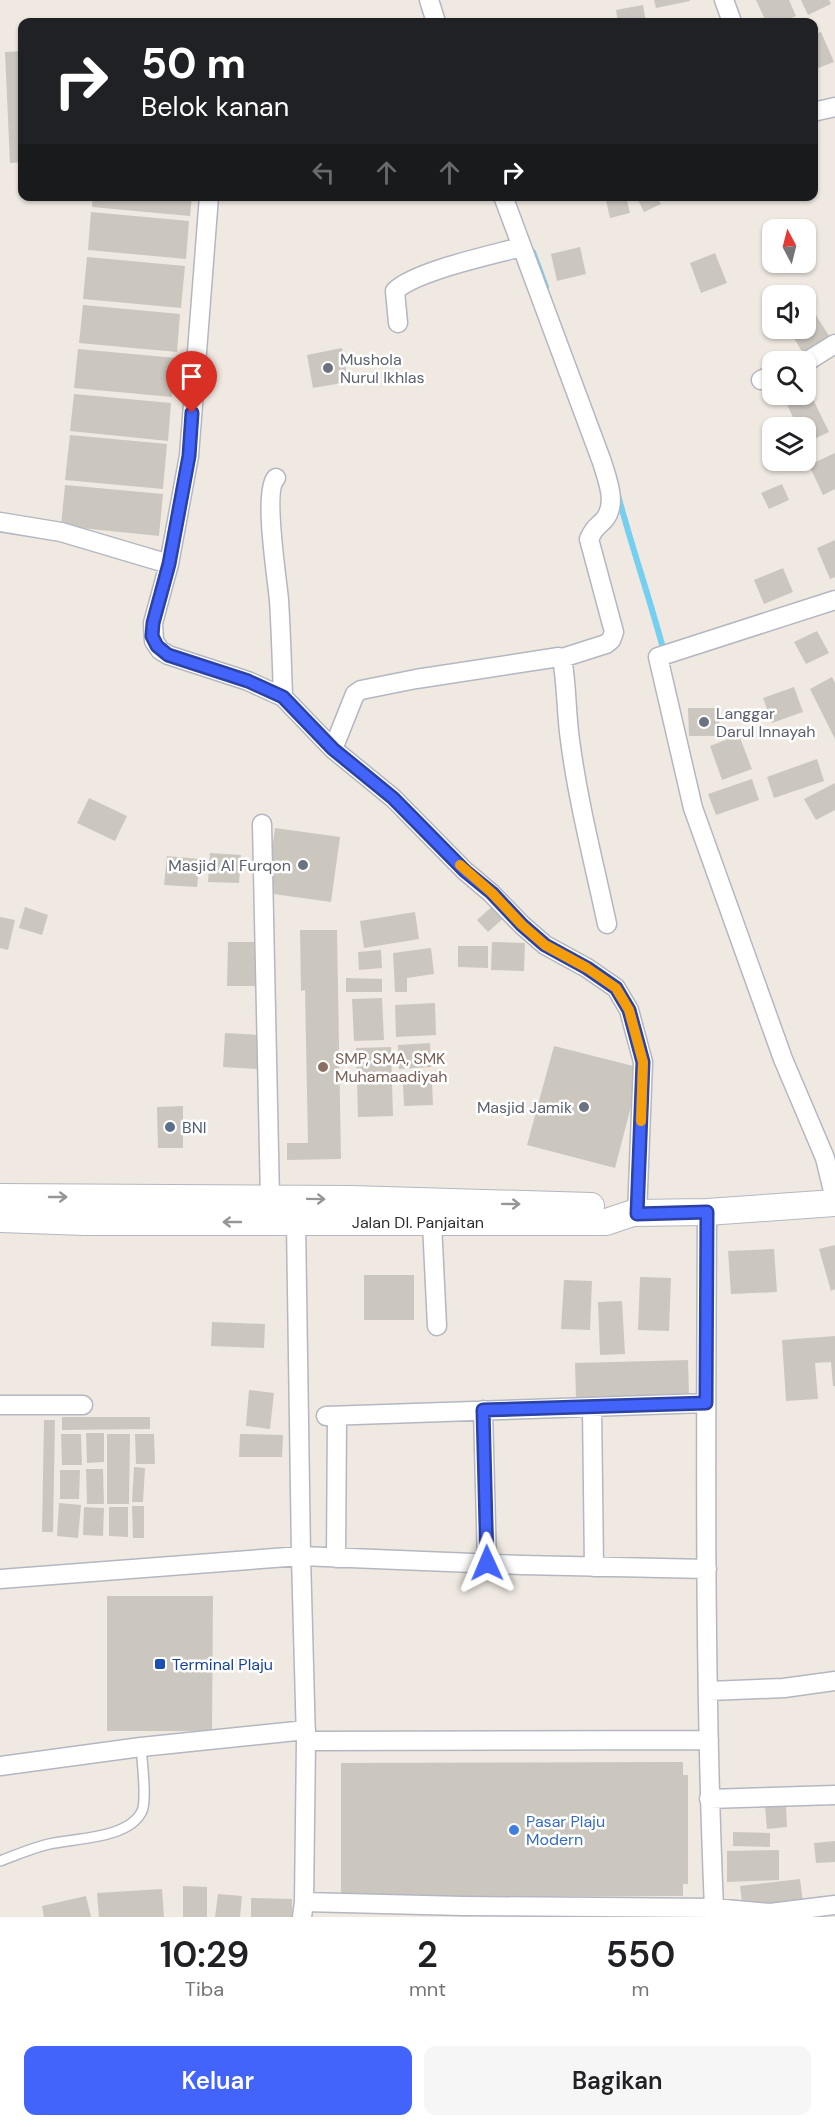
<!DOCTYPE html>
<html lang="id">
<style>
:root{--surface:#fff;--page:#f6f6f6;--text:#202124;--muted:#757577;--accent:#4264fb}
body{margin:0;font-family:"DM Sans",sans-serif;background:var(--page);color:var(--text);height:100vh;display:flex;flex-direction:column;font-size:22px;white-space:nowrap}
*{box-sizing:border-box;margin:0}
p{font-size:20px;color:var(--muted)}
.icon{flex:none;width:33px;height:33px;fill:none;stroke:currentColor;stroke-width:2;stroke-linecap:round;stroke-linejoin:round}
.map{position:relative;height:1917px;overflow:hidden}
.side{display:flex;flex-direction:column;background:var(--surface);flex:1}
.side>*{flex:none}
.guide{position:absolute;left:18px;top:18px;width:800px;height:183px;border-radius:12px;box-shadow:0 2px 4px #0004;background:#202124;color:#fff;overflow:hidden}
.needle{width:39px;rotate:353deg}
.tools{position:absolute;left:762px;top:219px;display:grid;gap:12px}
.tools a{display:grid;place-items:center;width:54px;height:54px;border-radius:12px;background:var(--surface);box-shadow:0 2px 4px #0004;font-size:30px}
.pin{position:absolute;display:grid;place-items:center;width:51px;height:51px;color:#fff;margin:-62px -26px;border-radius:50% 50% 50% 0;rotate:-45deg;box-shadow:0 0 6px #0007}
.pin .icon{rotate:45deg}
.me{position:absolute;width:66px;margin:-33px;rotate:359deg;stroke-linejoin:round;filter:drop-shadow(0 0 4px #0008)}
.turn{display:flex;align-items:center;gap:21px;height:126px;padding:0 24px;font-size:27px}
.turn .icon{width:78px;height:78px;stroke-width:2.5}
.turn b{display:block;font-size:42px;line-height:51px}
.lanes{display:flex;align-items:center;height:57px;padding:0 24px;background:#0003;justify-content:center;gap:30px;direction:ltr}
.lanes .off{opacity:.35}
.eta{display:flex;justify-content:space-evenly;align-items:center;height:102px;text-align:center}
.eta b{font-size:36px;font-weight:600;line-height:42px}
.cta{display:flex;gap:12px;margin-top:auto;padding:12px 24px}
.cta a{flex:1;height:69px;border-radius:12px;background:var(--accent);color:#fff;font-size:24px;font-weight:600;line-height:69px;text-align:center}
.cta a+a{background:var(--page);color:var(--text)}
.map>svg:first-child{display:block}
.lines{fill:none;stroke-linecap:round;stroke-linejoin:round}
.stream{stroke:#75cff0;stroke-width:6}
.building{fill:#cbc7bf}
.lane-casing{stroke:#b4b7c1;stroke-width:12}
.street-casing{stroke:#b4b7c1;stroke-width:21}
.secondary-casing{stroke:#b4b7c1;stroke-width:28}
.lane{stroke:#fff;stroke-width:9}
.street{stroke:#fff;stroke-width:18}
.secondary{stroke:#fff;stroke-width:26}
.oneway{stroke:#969696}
.route-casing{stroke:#2b41a3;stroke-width:15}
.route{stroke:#4264fb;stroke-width:10}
.slow{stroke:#f59e0b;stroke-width:10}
.worship-dot{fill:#6b7280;stroke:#fff;stroke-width:2}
.education-dot{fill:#8d6e63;stroke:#fff;stroke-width:2}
.service-dot{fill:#5c6f8a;stroke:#fff;stroke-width:2}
.transit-dot{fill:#1a4fb4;stroke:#fff;stroke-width:2}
.shop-dot{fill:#3f7fe0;stroke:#fff;stroke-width:2}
.labels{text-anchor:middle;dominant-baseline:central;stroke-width:5;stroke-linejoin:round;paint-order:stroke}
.worship-label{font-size:16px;fill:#5b616d;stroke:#fff;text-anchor:start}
.education-label{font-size:16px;fill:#785e54;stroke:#fff;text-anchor:start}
.service-label{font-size:16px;fill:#4e5e75;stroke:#fff;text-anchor:start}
.street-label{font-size:16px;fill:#2e2e2e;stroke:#fff}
.transit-label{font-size:16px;fill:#164399;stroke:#fff;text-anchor:start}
.shop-label{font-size:16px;fill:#366cbe;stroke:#fff;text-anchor:start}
</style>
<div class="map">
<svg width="835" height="1917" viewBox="0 0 835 1917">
<rect width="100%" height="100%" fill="#efe9e1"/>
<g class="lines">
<path class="stream" d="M533,252L546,287
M618,495C632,548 650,599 664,652"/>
</g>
<path class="building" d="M654,0H690V1L656,8Z
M756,0H789L796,16L782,22H766Z
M801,0H829L831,4L808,15Z
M643,5L646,22H618L616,10Z
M821,32L834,62L813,70V35Z
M22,51V162L10,163L5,52Z
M93,196H192L190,216L92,207Z
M605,196H626L630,213L610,218Z
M636,196H656L661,204L644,212Z
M91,212L189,221L186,259L88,250Z
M580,247L586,274L557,281L551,254Z
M715,253L727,283L701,293L690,263Z
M87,257L185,266L181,308L83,299Z
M83,305L180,314L177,352L79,343Z
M814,312L831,339L804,355L788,328H806V317Z
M342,348L348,382L313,388L307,355Z
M78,349L176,358L172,397L74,388Z
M807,387L829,432L806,443V428H798L784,398L792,394H806V388Z
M74,394L171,403L168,441L70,431Z
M70,435L167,444L163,489L65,480Z
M835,453V489L823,495L809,465Z
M782,484L789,500L769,509L761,493Z
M65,485L163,494L159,536L61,526Z
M835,540V577L830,579L817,548Z
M783,568L793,592L764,604L754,580Z
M817,631L829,653L806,664L794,642Z
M832,677L835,683V739L810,689Z
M794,687L803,712L772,723L763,698Z
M688,708H719L720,736H689Z
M739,735L752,769L722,780L710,746Z
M817,759L824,781L774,798L767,777Z
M752,779L759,800L716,815L708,794Z
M835,783V810L816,820L804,799Z
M89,798L127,816L115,841L77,823Z
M275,828L340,837L331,902L266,893Z
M210,853L241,855L239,883L208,882Z
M167,856L200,859L197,887L164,885Z
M496,903L507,915L488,932L477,920Z
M25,907L48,915L42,935L19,928Z
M415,912L419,939L364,948L360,921Z
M0,917L15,920L8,950L0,948Z
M300,930H337L341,1159L287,1160V1143H308L305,990L301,991Z
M228,942H256L255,986H227Z
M492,942L525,943L524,971L491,970Z
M458,946H488V968L458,967Z
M431,948L434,974L407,978V992H395L393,953Z
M381,950L382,968L359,970L358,952Z
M346,978L382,979V992H346Z
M382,998L384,1040L354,1041L352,999Z
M435,1003L436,1035L396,1037L395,1005Z
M225,1033L260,1035L258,1069L223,1067Z
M430,1043L431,1067L399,1069L398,1045Z
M554,1046L641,1068L615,1168L527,1145Z
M391,1047L393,1116L358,1117L356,1048Z
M432,1082L433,1105L404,1106L403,1084Z
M183,1106V1148H158L157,1107Z
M835,1245V1289L831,1291L819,1249Z
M774,1249L777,1292L731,1294L728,1251Z
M364,1275H414V1320H364Z
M640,1277L671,1278L669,1331L638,1330Z
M564,1280L592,1281L590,1330L561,1329Z
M622,1301L625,1354L600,1355L598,1302Z
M212,1322L265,1324L264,1348L211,1346Z
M835,1336V1386H833L831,1362L815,1363L818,1399L786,1401L782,1340Z
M688,1360L689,1395L576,1398L575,1363Z
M249,1390L274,1393L270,1429L246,1426Z
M62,1417H150V1429L62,1430Z
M44,1420H55L53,1532H42Z
M86,1433H104V1462L87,1463Z
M61,1434H81L82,1465H62Z
M107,1434H130L129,1504H107Z
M135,1434H154L155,1464H136Z
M240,1434L283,1435L282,1457H239Z
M134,1467L145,1468L143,1502H132Z
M86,1469H103L104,1504H87Z
M60,1470H80L79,1499H60Z
M59,1503L81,1505L78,1538L57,1536Z
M132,1506H144V1538H133Z
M84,1507L104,1508L103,1536L83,1535Z
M109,1507H128V1537L109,1536Z
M107,1596H213L212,1731H107Z
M683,1762V1775H688V1884H683V1896L341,1897V1763Z
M786,1806L787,1827L767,1829L765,1807Z
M733,1832L770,1833V1847L733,1846Z
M835,1841V1862L816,1863L814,1843Z
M779,1850V1880L727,1882V1851Z
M800,1879L803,1902L743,1910L740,1886Z
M183,1886L207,1887V1917H183Z
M162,1889L164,1917H99L97,1893Z
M218,1894L242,1896L240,1917H215Z
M86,1896L91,1917H44L42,1906Z
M251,1898L292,1899V1917H251Z"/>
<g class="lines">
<g class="lane-casing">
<path id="lane" d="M0,1861C16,1855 32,1848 49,1844C75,1838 129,1839 142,1811C147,1800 142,1761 141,1747"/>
</g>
<g class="street-casing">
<path id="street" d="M429,0L436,22
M724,0L732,22
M813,112L835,107
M209,196L189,456L169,564L153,623L154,641L160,650L168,655L248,681L283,697L333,749L393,798L465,871L491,893L522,925L545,945L587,968L616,988L629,1010L643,1062L637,1214
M503,196L602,462C607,479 618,504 604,520C596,528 595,527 589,539L614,632L611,640L606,644L562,658
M398,323L395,291C415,271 492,255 521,247
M806,362L835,344
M761,380L772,375
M276,478C263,491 277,578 279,600C281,632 282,665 283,697
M0,522L61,532L169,564
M835,600L658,657L693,808L783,1059L825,1158L835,1199
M333,749L355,694L361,690L416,679L559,657L562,658C567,685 566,713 570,740C578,802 594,863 607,924
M262,824L270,1199
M707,1212C706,1444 704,1676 714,1908
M296,1222L301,1556L306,1741L304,1902L302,1917
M432,1223L437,1326
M0,1405H83
M592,1407L594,1567
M483,1410L487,1563
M326,1416L706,1403
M336,1558L337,1416
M0,1579L301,1556L522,1565L707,1569
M709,1691L784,1688L835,1681
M306,1741L709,1740
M0,1766L141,1747L306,1730
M709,1799L835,1795
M304,1902L463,1906L714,1908L770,1913L835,1905"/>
</g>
<g class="secondary-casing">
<g id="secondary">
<path d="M0,1197L351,1199L591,1206"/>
<path id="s1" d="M0,1219L85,1222H606L633,1213L707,1212L835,1203"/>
</g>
</g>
<use href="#lane" class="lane"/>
<use href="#street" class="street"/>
<use href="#secondary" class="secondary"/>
</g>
<defs><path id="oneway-shaft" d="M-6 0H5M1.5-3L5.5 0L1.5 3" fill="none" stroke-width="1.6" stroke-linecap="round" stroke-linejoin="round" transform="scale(1.5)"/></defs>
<g class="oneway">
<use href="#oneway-shaft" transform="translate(58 1197)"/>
<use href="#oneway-shaft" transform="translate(316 1199) rotate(1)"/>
<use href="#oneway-shaft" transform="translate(511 1204) rotate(1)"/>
<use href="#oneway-shaft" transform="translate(232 1222) rotate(180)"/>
</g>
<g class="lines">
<g class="route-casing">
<path id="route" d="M192,413L189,456L169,564L153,623L152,636L157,646L168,655L248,681L283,697L333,749L393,798L465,871L492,893L522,925L545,945L587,968L616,988L629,1010L643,1062L637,1214L707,1212L706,1403L483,1410L487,1563"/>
</g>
<use href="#route" class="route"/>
<path class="slow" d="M460,865L492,893L522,925L545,945L587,968L616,988L629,1010L643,1062L641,1121"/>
</g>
<g class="worship-dot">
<circle cx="328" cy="368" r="6"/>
<circle cx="704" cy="722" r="6"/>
<circle cx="303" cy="865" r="6"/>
<circle cx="584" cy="1107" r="6"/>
</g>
<circle class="education-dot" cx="323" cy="1067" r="6"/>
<circle class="service-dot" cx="170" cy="1127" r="6"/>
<rect class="transit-dot" x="154" y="1658" width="12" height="12" rx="3"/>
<circle class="shop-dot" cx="514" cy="1830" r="6"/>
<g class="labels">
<g class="worship-label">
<text x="340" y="359">Mushola<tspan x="340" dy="18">Nurul Ikhlas</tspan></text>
<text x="716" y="713">Langgar<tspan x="716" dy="18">Darul Innayah</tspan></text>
<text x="291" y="865" text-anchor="end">Masjid Al Furqon</text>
<text x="572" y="1107" text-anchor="end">Masjid Jamik</text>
</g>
<g class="education-label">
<text x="335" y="1058">SMP, SMA, SMK<tspan x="335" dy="18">Muhamaadiyah</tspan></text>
</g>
<g class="service-label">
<text x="182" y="1127">BNI</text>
</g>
<g class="street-label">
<text stroke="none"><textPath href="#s1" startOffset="418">Jalan DI. Panjaitan</textPath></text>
</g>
<g class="transit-label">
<text x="172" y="1664">Terminal Plaju</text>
</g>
<g class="shop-label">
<text x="526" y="1821">Pasar Plaju<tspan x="526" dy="18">Modern</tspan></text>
</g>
</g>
</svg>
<div class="tools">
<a><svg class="needle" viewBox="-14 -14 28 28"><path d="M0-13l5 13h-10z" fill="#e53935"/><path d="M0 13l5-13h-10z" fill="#757577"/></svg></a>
<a><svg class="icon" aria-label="sound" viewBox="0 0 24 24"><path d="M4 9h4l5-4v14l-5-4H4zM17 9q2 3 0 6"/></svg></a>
<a><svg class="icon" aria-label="search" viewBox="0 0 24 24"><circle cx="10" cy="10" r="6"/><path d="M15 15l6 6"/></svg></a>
<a><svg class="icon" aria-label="layers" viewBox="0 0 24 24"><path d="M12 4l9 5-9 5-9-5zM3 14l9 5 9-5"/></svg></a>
</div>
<div class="pin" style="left:192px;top:413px;background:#d93025"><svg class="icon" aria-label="arrive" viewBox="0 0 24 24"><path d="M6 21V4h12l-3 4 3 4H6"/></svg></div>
<svg class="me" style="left:487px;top:1563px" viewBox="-20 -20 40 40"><path d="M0-17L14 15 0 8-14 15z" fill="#4264fb" stroke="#fff" stroke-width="4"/></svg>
<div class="guide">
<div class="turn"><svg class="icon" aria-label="right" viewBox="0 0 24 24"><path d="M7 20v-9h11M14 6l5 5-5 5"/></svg><div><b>50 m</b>Belok kanan</div></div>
<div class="lanes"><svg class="icon off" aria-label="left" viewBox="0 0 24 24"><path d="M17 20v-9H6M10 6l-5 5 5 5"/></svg><svg class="icon off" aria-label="ahead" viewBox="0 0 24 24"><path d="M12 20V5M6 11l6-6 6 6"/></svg><svg class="icon off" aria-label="ahead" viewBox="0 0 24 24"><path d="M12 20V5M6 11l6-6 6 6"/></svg><svg class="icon" aria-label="right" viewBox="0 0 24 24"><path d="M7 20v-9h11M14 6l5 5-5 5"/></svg></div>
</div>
</div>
<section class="side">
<div class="eta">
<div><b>10:29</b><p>Tiba</p></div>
<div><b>2</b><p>mnt</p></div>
<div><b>550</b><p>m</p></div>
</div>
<div class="cta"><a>Keluar</a><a>Bagikan</a></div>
</section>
